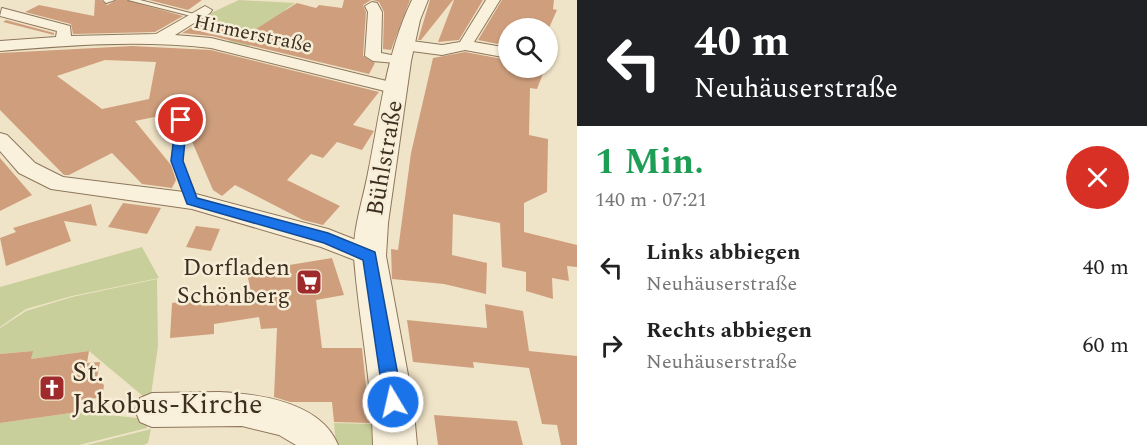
<!DOCTYPE html>
<html lang="de">
<meta charset="utf-8">
<style>
:root{--surface:#fff;--page:#f6f6f6;--text:#222;--muted:#767676}
body{margin:0;font-family:Spectral,serif;background:var(--page);color:var(--text);height:100vh;display:flex;flex-direction:column;font-size:22px;white-space:nowrap}
*{box-sizing:border-box;margin:0}
p{font-size:20px;color:var(--muted)}
.icon{flex:none;width:33px;height:33px;fill:none;stroke:currentColor;stroke-width:2;stroke-linecap:round;stroke-linejoin:round}
.map{position:relative;flex:1;overflow:hidden}
.drawer{display:flex;flex-direction:column;background:var(--surface);width:570px}
.drawer>*{flex:none}
.banner{background:#202124;color:#fff;overflow:hidden}
.tools{position:absolute;left:498px;top:18px;display:grid;gap:12px}
.tools a{display:grid;place-items:center;width:60px;height:60px;border-radius:50%;background:var(--surface);box-shadow:0 2px 4px #0004;font-size:30px}
.pin{position:absolute;display:grid;place-items:center;width:51px;height:51px;color:#fff;margin:-26px;border:3px solid #fff;border-radius:50%;box-shadow:0 2px 6px #0007}
.me{position:absolute;width:66px;margin:-33px;rotate:351deg;stroke-linejoin:round;filter:drop-shadow(0 0 4px #0008)}
.turn{display:flex;align-items:center;gap:21px;height:126px;padding:0 18px;font-size:27px}
.turn .icon{width:78px;height:78px;stroke-width:2.5}
.turn b{display:block;font-size:42px;line-height:51px}
.round{display:grid;place-items:center;flex:none;width:63px;height:63px;border-radius:32px;background:var(--page)}
.head{display:flex;align-items:center;justify-content:space-between;height:102px;padding:0 18px}
h1{font-size:36px;font-weight:700;line-height:45px;color:#1e9e55}
ul{padding:0;list-style:none}
li{display:flex;align-items:center;gap:18px;height:78px;padding:0 18px}
li div{flex:1}
li b{display:block;font-size:22px}
li em{font-style:normal}
main{display:flex;flex:1;min-height:0}
.map>svg:first-child{display:block}
.green{fill:#c9cf9b}
.building{fill:#cf9f7d;fill-rule:evenodd}
.lines{fill:none;stroke-linecap:round;stroke-linejoin:round}
.service-casing{stroke:#8d765c;stroke-width:2}
.minor-casing{stroke:#8d765c;stroke-width:2}
.tertiary-casing{stroke:#8d765c;stroke-width:2}
.service{fill:#faf1dc;fill-rule:evenodd}
.minor{fill:#faf1dc;fill-rule:evenodd}
.tertiary{fill:#faf1dc;fill-rule:evenodd}
.route{fill:#1a73e8;stroke:#114b97;stroke-width:1.5}
.labels{text-anchor:middle;dominant-baseline:central;stroke-width:5;stroke-linejoin:round;paint-order:stroke}
.far-street-label{font-size:20px;fill:#3d2e20;stroke:#f7eed8}
.street-label{font-size:24px;fill:#3d2e20;stroke:#f7eed8}
.poi-label{font-size:24px;fill:#3d2e20;stroke:#f7eed8;text-anchor:end}
.near-poi-label{font-size:28px;fill:#3d2e20;stroke:#f7eed8;text-anchor:start}
</style>
<main>
<div class="map">
<svg width="577" height="445" viewBox="0 0 577 445">
<rect width="100%" height="100%" fill="#f0e4c8"/>
<path class="green" d="M239,0L295,3L285,10L310,17L264,34L248,47L227,42L241,31L200,18Z
M142,247L159,278L72,296L26,309L0,327V287Z
M157,279L158,346L150,402L89,351L31,359L32,351L0,354V328L26,311L72,297Z
M78,412L147,419V428L79,445H0V423Z
M334,423L375,424L376,445H336Z
M151,429L148,443L144,445H87Z"/>
<path class="building" d="M95,0H101L107,5L117,0H126L183,16L155,32L73,34L71,24L25,12L39,5L94,16Z
M149,0H202L188,10Z
M344,0H371L363,5L366,12L363,56L375,63L369,74L212,36L182,33L204,20L253,31L297,3L316,8L319,5L342,8Z
M373,0H410L391,50L383,49L384,12L379,2Z
M430,0H453L421,40H418Z
M454,0H483L459,40L438,42Z
M502,0H554L553,9L557,10L549,28H508V46L478,40Z
M6,20L54,33V35L3,22Z
M132,46L211,50L379,92L353,125L374,131L362,150L337,142L323,158L311,154L287,180L340,206L323,225L303,220L235,185L222,196L213,190L187,130L186,99L181,94L174,99V113L135,121L171,165L176,180L172,188L142,184L112,153L69,175H64L0,110V53ZM105,60L156,62L149,99L102,109L57,76Z
M465,52L508,60V68H545L537,89L530,88L529,135L548,139L547,192L524,203V232L577,245V267L567,266L569,281L552,278L553,299L526,291V272L502,267L500,223L453,214L452,255L487,263L486,294L444,284L392,279L391,249L398,250L411,153L433,58Z
M0,158L32,195L0,211Z
M123,203L161,208L147,234L108,227Z
M91,204L97,226L64,221L71,241L6,266L0,238L16,232L13,228Z
M196,226L220,229L211,251L186,247Z
M332,258L344,295L316,300L322,348H362L370,423L334,422L332,402H290L274,397L277,328L261,329L259,317L214,324V334L170,338L172,303L251,293L247,272Z
M485,304L523,311L529,351L577,356V445H561L557,425L542,424L529,368L473,362L474,368L413,362L407,320L487,328Z
M33,351L31,359L89,351L87,363L100,362L97,378L104,385L103,392L97,398L80,400L78,412L0,423V354Z
M434,415L517,421L523,445H438Z"/>
<g class="lines">
<g class="service-casing">
<path id="service" d="M103,0H115L106,3Z
M128,0H140L198,15L195,17Z
M180,96L184,99L186,120L182,161L198,201L192,205L186,201L172,161L176,120V99Z"/>
</g>
<g class="minor-casing">
<path id="minor" d="M486,0H500L474,42L508,48V58L465,50L442,55L404,50L396,45L404,40L442,45L460,42Z
M372,2L377,3L382,12L381,53L407,58L409,61L407,64L373,61L365,56L368,12L365,6Z
M205,6L212,10L210,13L175,35L211,38L403,85L406,89L397,94L211,48C140,40 71,45 0,51V41L56,37L57,31L0,16L2,8L70,26L71,36L156,34Z
M0,133L7,135L35,163L63,177L192,193L328,229L379,249L383,256L379,263L370,266L321,247L192,209L51,189L19,173L0,151Z
M219,392C260,394 321,402 338,445H296L279,435L242,426L152,427L140,422L135,410L140,398L152,393Z"/>
</g>
<g class="tertiary-casing">
<path id="tertiary" d="M412,0H428L420,20L411,61L388,223L386,256L413,402L417,445H373C372,382 359,321 354,258C352,231 363,200 368,173C380,115 386,53 412,0Z"/>
</g>
<use href="#service" class="service"/>
<use href="#minor" class="minor"/>
<use href="#tertiary" class="tertiary"/>
</g>
<path class="route" d="M181,117L187,120L183,161L197,198L328,233L375,252L403,402L400,409L393,412L387,409L384,402L363,260L324,243L187,204L171,161L176,120Z"/>
<defs>
<g id="supermarket-square" transform="scale(1.35)"><rect x="-9" y="-9" width="18" height="18" rx="4" fill="#9e2a2b" stroke="#f7eed8"/><path d="M-6-5.5h2.5l.6 2H6L4.5 2H-2.5L-4.4-4H-6ZM-1.5 3.2a1.3 1.3 0 1 0 .1 0ZM3 3.2a1.3 1.3 0 1 0 .1 0Z" fill="#fff"/></g>
<g id="church-square" transform="scale(1.35)"><rect x="-9" y="-9" width="18" height="18" rx="4" fill="#9e2a2b" stroke="#f7eed8"/><path d="M-1.2-6h2.4v3.5h3.3v2.4h-3.3V6h-2.4V-.1h-3.3v-2.4h3.3Z" fill="#fff"/></g>
</defs>
<g fill-rule="evenodd">
<use href="#supermarket-square" x="309" y="282"/>
<use href="#church-square" x="52" y="388"/>
</g>
<g class="labels">
<g class="far-street-label">
<text transform="translate(253 34) rotate(12)">Hirmerstraße</text>
</g>
<g class="street-label">
<text transform="translate(385 158) rotate(-80)">Bühlstraße</text>
</g>
<g class="poi-label">
<text x="290" y="268">Dorfladen<tspan x="290" dy="28">Schönberg</tspan></text>
</g>
<g class="near-poi-label">
<text x="72" y="372">St.<tspan x="72" dy="32">Jakobus-Kirche</tspan></text>
</g>
</g>
</svg>
<div class="tools">
<a><svg class="icon" aria-label="search" viewBox="0 0 24 24"><circle cx="10" cy="10" r="6"/><path d="M15 15l6 6"/></svg></a>
</div>
<div class="pin" style="left:181px;top:120px;background:#d93025"><svg class="icon" aria-label="arrive" viewBox="0 0 24 24"><path d="M6 21V4h12l-3 4 3 4H6"/></svg></div>
<svg class="me" style="left:393px;top:402px" viewBox="-20 -20 40 40"><circle r="17" fill="#1a73e8" stroke="#fff" stroke-width="3"/><path d="M0-11L8 9 0 5-8 9z" fill="#fff"/></svg>
</div>
<section class="drawer">
<div class="banner">
<div class="turn"><svg class="icon" aria-label="left" viewBox="0 0 24 24"><path d="M17 20v-9H6M10 6l-5 5 5 5"/></svg><div><b>40 m</b>Neuhäuserstraße</div></div>
</div>
<div class="head"><div><h1>1 Min.</h1><p>140 m · 07:21</p></div><a class="round" style="background:#d93025;color:#fff"><svg class="icon" aria-label="close" viewBox="0 0 24 24"><path d="M6 6l12 12M18 6L6 18"/></svg></a></div>
<ul>
<li><svg class="icon" aria-label="left" viewBox="0 0 24 24"><path d="M17 20v-9H6M10 6l-5 5 5 5"/></svg><div><b>Links abbiegen</b><p>Neuhäuserstraße</p></div><em>40 m</em></li>
<li><svg class="icon" aria-label="right" viewBox="0 0 24 24"><path d="M7 20v-9h11M14 6l5 5-5 5"/></svg><div><b>Rechts abbiegen</b><p>Neuhäuserstraße</p></div><em>60 m</em></li>
</ul>
</section>
</main>
